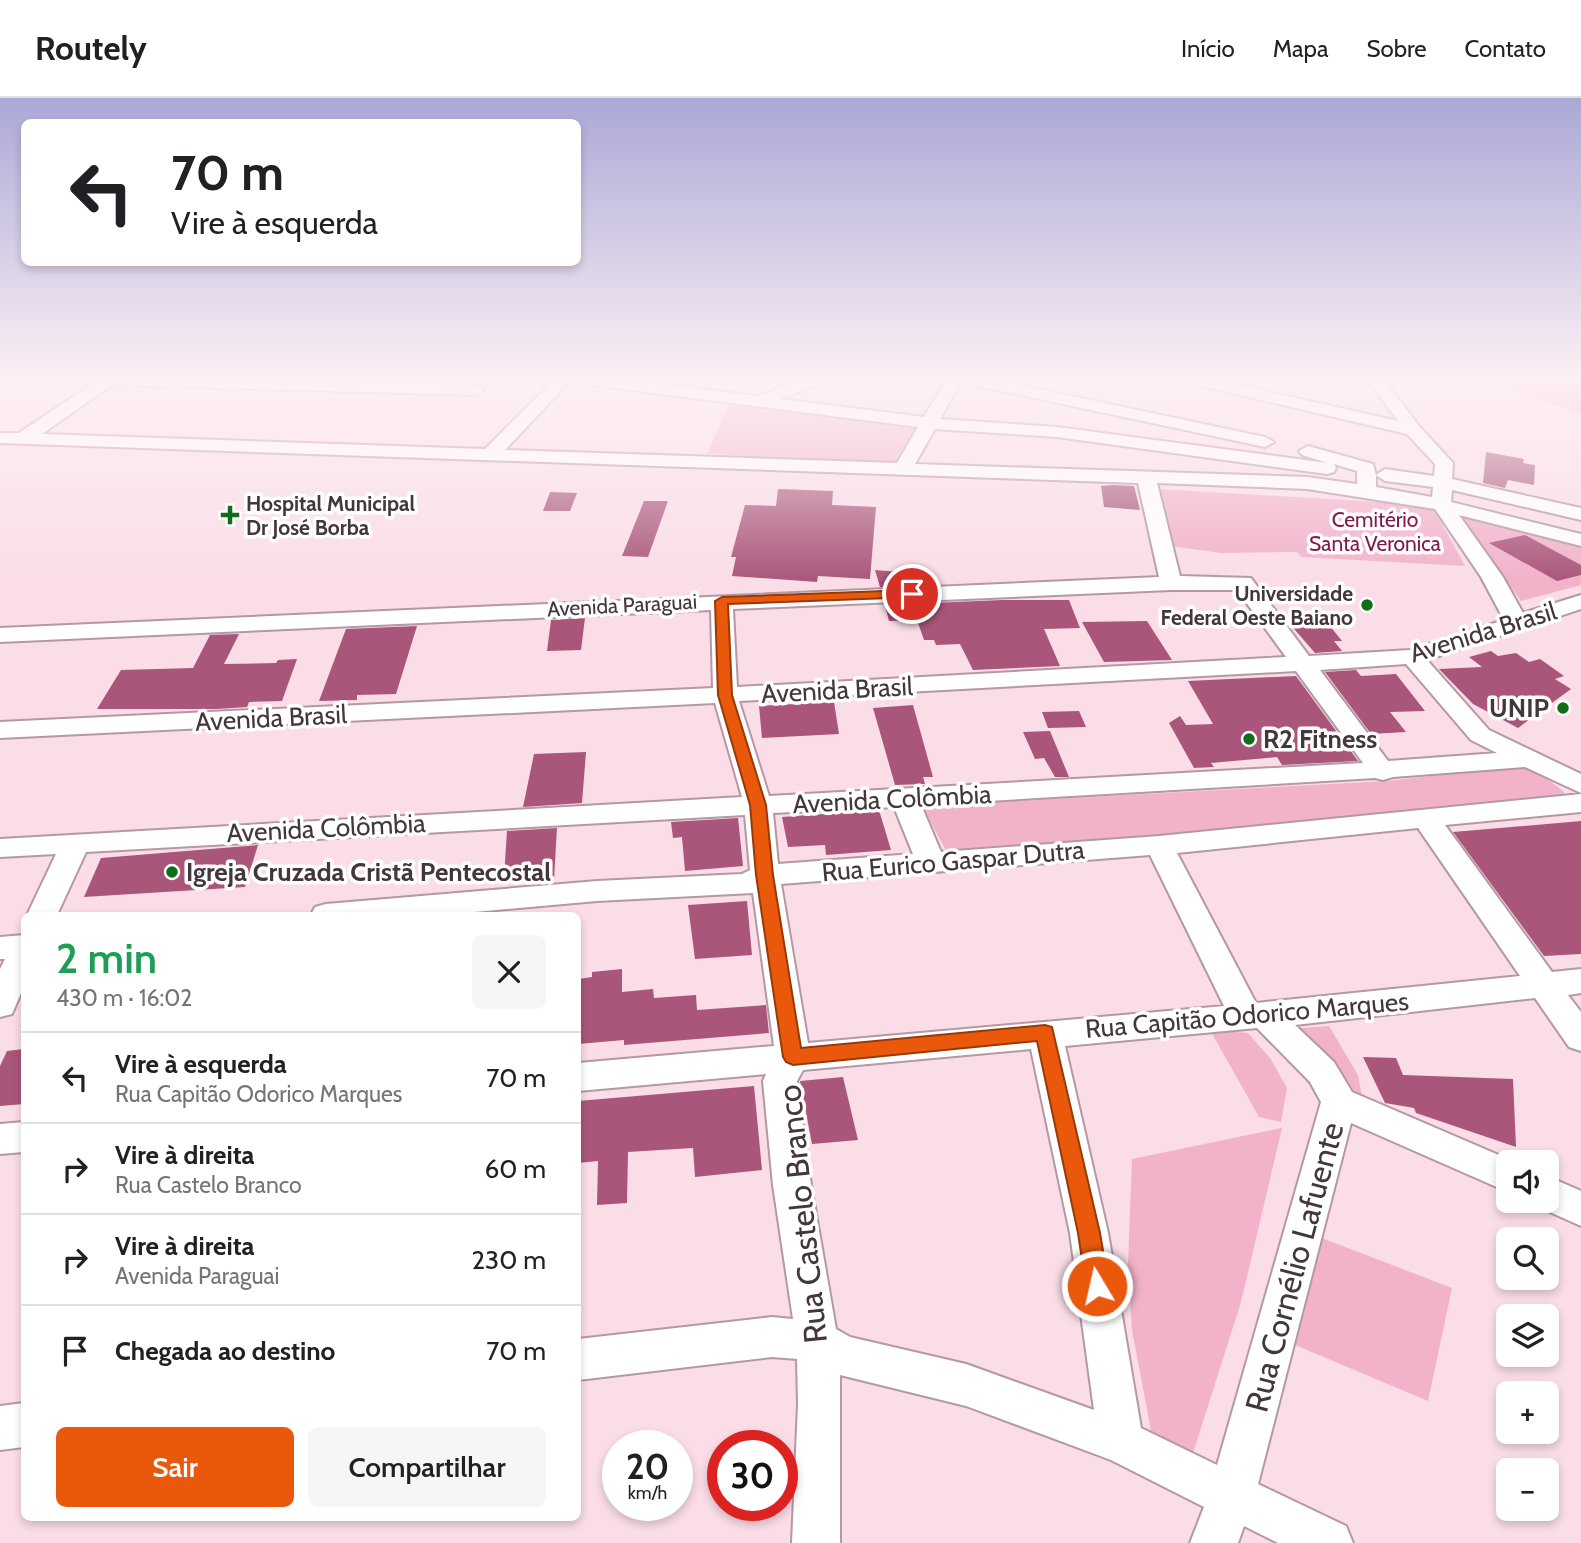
<!DOCTYPE html>
<html lang="pt">
<meta charset="utf-8">
<style>
:root{--surface:#fff;--page:#f6f6f6;--text:#202124;--muted:#757577;--line:#e0e0e0;--accent:#ea580c}
body{margin:0;font-family:Cabin,sans-serif;background:var(--page);color:var(--text);height:100vh;display:flex;flex-direction:column;font-size:26px;white-space:nowrap}
*{box-sizing:border-box;margin:0}
p{font-size:23px;color:var(--muted)}
.icon{flex:none;width:38px;height:38px;fill:none;stroke:currentColor;stroke-width:2;stroke-linecap:round;stroke-linejoin:round}
.map{position:relative;flex:1;overflow:hidden}
.details{position:absolute;left:21px;top:814px;width:560px;height:609px;display:flex;flex-direction:column;background:var(--surface);border-radius:10px;box-shadow:0 4px 10px #0003}
.details>*{flex:none}
.guide{position:absolute;left:21px;top:21px;width:560px;height:147px;border-radius:10px;box-shadow:0 4px 10px #0003;background:#fff;color:var(--text);overflow:hidden}
.tools{position:absolute;left:1496px;top:1052px;display:grid;gap:14px}
.tools a{display:grid;place-items:center;width:63px;height:63px;border-radius:10px;background:var(--surface);box-shadow:0 4px 10px #0003;font-size:35px}
.speed{position:absolute;left:602px;top:1332px;display:flex;gap:14px;font-size:35px;font-weight:700;text-align:center}
.speed>*{display:grid;place-content:center;width:91px;height:91px;border-radius:50%;background:var(--surface);box-shadow:0 4px 10px #0003;line-height:1}
.speed small{font-size:18px;font-weight:400}
.speed .limit{border:10px solid #d22;background:#fff;color:#111}
.pin{position:absolute;display:grid;place-items:center;width:60px;height:60px;color:#fff;margin:-30px;border:4px solid #fff;border-radius:50%;box-shadow:0 2px 7px #0007}
.me{position:absolute;width:77px;margin:-38px;rotate:351deg;stroke-linejoin:round;filter:drop-shadow(0 0 5px #0008)}
.turn{display:flex;align-items:center;gap:24px;height:147px;padding:0 35px;font-size:32px}
.turn .icon{width:91px;height:91px;stroke-width:2.5}
.turn b{display:block;font-size:49px;line-height:60px}
.round{display:grid;place-items:center;flex:none;width:74px;height:74px;border-radius:10px;background:var(--page)}
.headline{display:flex;align-items:center;justify-content:space-between;height:119px;padding:0 35px}
h1{font-size:42px;font-weight:600;line-height:52px;color:#1e9e55}
.action{display:flex;gap:14px;margin-top:auto;padding:14px 35px}
.action a{flex:1;height:80px;border-radius:10px;background:var(--accent);color:#fff;font-size:28px;font-weight:600;line-height:80px;text-align:center}
.action a+a{background:var(--page);color:var(--text)}
ul{padding:0;list-style:none}
li{display:flex;align-items:center;gap:21px;height:91px;padding:0 35px;border-top:2px solid var(--line)}
li div{flex:1}
li b{display:block;font-size:26px}
li em{font-style:normal}
header{display:flex;align-items:center;gap:42px;box-sizing:border-box;height:98px;padding:0 35px;background:var(--surface);border-bottom:2px solid var(--line)}
header strong{font-size:33px}
nav{display:flex;gap:38px;margin-inline-start:auto;font-size:24px}
.map>svg:first-child{display:block}
.green{fill:#f1b2ca}
.water{fill:#f197bd}
.building{fill:#a9567a}
.lines{fill:none;stroke-linecap:round;stroke-linejoin:round}
.minor-casing{stroke:#b498a3;stroke-width:4}
.minor{fill:#fff;fill-rule:evenodd}
.route{fill:#ea580c;stroke:#983908;stroke-width:2}
.poi-dot{fill:#106d18;stroke:#fff;stroke-width:2.5}
.labels{text-anchor:middle;dominant-baseline:central;stroke-width:7;stroke-linejoin:round;paint-order:stroke}
.far-poi-label{font-size:21px;font-weight:bold;fill:#43373c;stroke:#fff;text-anchor:start}
.far-park-label{font-size:21px;fill:#811950;stroke:#fff}
.far-street-label{font-size:21px;fill:#43373c;stroke:#fff}
.street-label{font-size:26px;fill:#43373c;stroke:#fff}
.poi-label{font-size:26px;font-weight:bold;fill:#43373c;stroke:#fff;text-anchor:start}
.near-street-label{font-size:32px;fill:#43373c;stroke:#fff}
</style>
<header>
<strong>Routely</strong>
<nav><a>Início</a><a>Mapa</a><a>Sobre</a><a>Contato</a></nav>
</header>
<div class="map">
<svg width="1581" height="1445" viewBox="0 0 1581 1445">
<rect width="100%" height="100%" fill="#fadde7"/>
<path class="green" d="M1480,282H1537L1581,298V316Z
M731,303L921,325L900,364L707,356Z
M1158,391L1432,407L1465,468L1302,459L1297,454L1221,455L1170,448Z
M1457,414L1581,446V487L1521,503Z
M1522,668L1536,672L1564,694L1562,701L948,756L922,708L1387,683Z
M1329,928L1358,977L1365,1015L1279,932Z
M1210,932L1248,935L1270,960L1287,990L1281,1024L1259,1019Z
M1282,1030L1241,1204L1193,1355L1153,1343L1132,1232L1128,1167L1132,1061Z
M1314,1137L1452,1190L1428,1303L1288,1244Z"/>
<path class="water" d="M1519,282H1581V307L1580,306Z"/>
<path class="building" d="M1486,354L1524,361L1523,365L1535,367L1534,387L1508,382L1505,390L1483,385Z
M1112,387L1134,388L1140,412L1104,409L1101,388Z
M778,391L833,393L832,407L876,409L870,481L818,478L817,484L732,478L736,459H731L745,407L776,408Z
M550,394L577,395L570,413H543Z
M644,403H668L648,459L622,458Z
M1525,437L1581,467V477L1557,483L1489,445Z
M875,472L913,475L914,487L880,489Z
M1002,502H1069L1080,530L1044,531L1060,568L973,572L960,546L936,547L934,542H924L917,522L889,523L885,507Z
M1322,518L1342,543H1334L1342,553L1315,555L1289,525H1297L1296,522H1303L1301,520Z
M585,520L581,552L547,553L551,522Z
M1147,523L1172,562L1104,564L1082,524Z
M417,528L396,596L357,597V602L319,603L346,531Z
M239,536L224,566L276,565L278,562L297,561L282,603L249,604L247,609L216,611H97L121,572L193,570L210,537Z
M1491,553L1498,558L1516,555L1529,564L1540,561L1564,578L1555,581L1571,591L1518,630L1473,606L1439,571L1482,569L1469,559Z
M1356,572L1361,578L1396,576L1425,613L1390,614L1406,634L1371,636L1325,574Z
M1296,578L1358,663L1282,667L1277,659L1211,665L1214,669L1194,670L1169,625L1180,618L1186,627L1213,626L1188,583Z
M834,604L839,636L762,640L759,608Z
M913,607L933,679H923L925,686L895,687L873,610Z
M1079,613L1086,629L1048,630L1042,614Z
M1050,633L1069,679H1055L1044,660L1035,661L1023,634Z
M586,654L582,705L523,709L534,656Z
M879,712L891,752L826,757L825,747L788,749L782,719Z
M738,720L743,768L685,773L682,739L673,740L671,724Z
M1581,723V856L1544,858L1453,734Z
M557,730L554,782L534,784L535,776L504,779L507,733Z
M258,747L245,789L84,799L101,760Z
M747,803L752,857L695,861L688,807Z
M622,871V894L653,891L654,900L696,897L697,912L766,907L769,935L624,947V942L578,946V881L592,879V874Z
M24,951V1006L0,1008V968L7,953Z
M1363,959L1396,960L1403,977L1513,981L1516,1049L1416,1015L1414,1010L1385,1005Z
M843,979L858,1042L812,1046L800,983Z
M754,988L762,1072L695,1079L693,1050L628,1054L627,1105L597,1107L598,1063L578,1065V1003Z"/>
<g class="lines">
<g class="minor-casing">
<path id="minor" d="M98,282H281L476,287L484,292L476,297L112,287L42,336L485,351L554,282H571L505,352L897,365L918,329L590,287L582,282H627L758,298L802,282H825L823,285L780,301L924,319L946,282H962L940,321L1057,329L1328,365L1302,357L1299,353L1308,348L1373,366L1376,377L1385,371L1434,378L1435,366L1407,336L1197,287L1189,282H1217L1398,323L1368,282H1384L1419,328L1453,365L1452,381L1581,410V422L1452,392L1451,404L1581,436V448L1459,417L1503,479L1523,515L1581,497V511L1427,562L1489,632L1581,676V695L1525,669L1393,679L1383,682L1375,680L921,707L941,754L1159,738L1581,696V714L1445,727L1552,874L1581,871V895L1568,897L1581,914V953L1569,949L1535,900L1295,927L1334,964L1352,994L1515,1064H1508V1094L1351,1025L1258,1386L1346,1428L1353,1445H1278L1244,1428L1238,1445H1190L1204,1409L1111,1362L966,1308L840,1277V1445H792L798,1306L797,1261L772,1259L578,1282V1241L772,1219L793,1221L773,1087L763,983L766,976L578,993V965L774,948L753,795L597,803L442,817H311L315,809L326,806L597,783L742,776L750,772L745,717L86,754L57,817H27L56,756L0,759V741L742,699L715,605L0,640V624L713,590L711,512L0,544V530L1159,479L1138,385L0,345V335H19ZM935,331L1057,339L1327,376L1334,374L1336,370L1334,366L1357,373V386L1307,379L915,366ZM1376,377L1385,383L1433,389L1432,399L1376,389ZM1157,385L1307,391L1435,411L1481,479L1504,522L1410,552L1309,558L1251,480L1180,478ZM1171,492H1237L1286,559L737,589L733,511ZM1406,566L1471,642L1497,655L1388,663L1320,572ZM1296,573L1363,665L769,698L739,603ZM894,709L913,756L778,766L773,715ZM1418,730L1520,878L1256,905L1177,755ZM1150,757L1224,908L808,945L781,786ZM1257,930L1310,984L1321,1004L1217,1367L1141,1330L1108,1135L1065,948ZM1031,951L1070,1135L1094,1312L966,1266L850,1239L836,1231L811,1087L797,983L803,972Z
M966,282H996L1265,339L1274,344L1265,349L974,287Z
M24,837V888L12,916L0,919V871L5,861H0V839Z
M24,1024V1054L0,1056V1026Z
M1547,1078L1581,1093V1128L1534,1107L1532,1102H1547Z
M24,1305V1349L0,1352V1308Z"/>
</g>
<use href="#minor" class="minor"/>
</g>
<linearGradient id="sky" x2="0" y2="1"><stop stop-color="#aba8d7"/><stop offset="0.58" stop-color="#fdf0f4"/><stop offset="1" stop-color="#fdf0f4" stop-opacity="0"/></linearGradient>
<rect width="1581" height="484" fill="url(#sky)"/>
<path class="route" d="M912,492L919,496L917,499L728,506L732,597L766,707L773,777L801,950L1045,927L1052,929L1100,1135L1109,1188L1105,1195L1097,1198L1089,1195L1086,1188L1078,1135L1037,943L793,967L786,964L783,959L756,777L750,707L718,597L715,503L722,499Z"/>
<g class="poi-dot">
<path d="M226.5 406.5h7v7h7v7h-7v7h-7v-7h-7v-7h7z"/>
<circle cx="1367" cy="507" r="7"/>
<circle cx="1563" cy="610" r="7"/>
<circle cx="1249" cy="641" r="7"/>
<circle cx="172" cy="774" r="7"/>
</g>
<g class="labels">
<g class="far-poi-label">
<text x="246" y="405">Hospital Municipal<tspan x="246" dy="24">Dr José Borba</tspan></text>
<text x="1353" y="495" text-anchor="end">Universidade<tspan x="1353" dy="24">Federal Oeste Baiano</tspan></text>
</g>
<g class="far-park-label">
<text x="1375" y="421">Cemitério<tspan x="1375" dy="24">Santa Veronica</tspan></text>
</g>
<g class="far-street-label">
<text transform="translate(622 507) rotate(-3)">Avenida Paraguai</text>
</g>
<g class="street-label">
<text transform="translate(1483 534) rotate(-17)">Avenida Brasil</text>
<text transform="translate(837 592) rotate(-3)">Avenida Brasil</text>
<text transform="translate(271 620) rotate(-3)">Avenida Brasil</text>
<text transform="translate(892 701) rotate(-3)">Avenida Colômbia</text>
<text transform="translate(326 730) rotate(-3)">Avenida Colômbia</text>
<text transform="translate(953 763) rotate(-5)">Rua Eurico Gaspar Dutra</text>
<text transform="translate(1247 917) rotate(-5)">Rua Capitão Odorico Marques</text>
</g>
<g class="poi-label">
<text x="1549" y="610" text-anchor="end">UNIP</text>
<text x="1263" y="641">R2 Fitness</text>
<text x="186" y="774">Igreja Cruzada Cristã Pentecostal</text>
</g>
<g class="near-street-label">
<text transform="translate(802 1116) rotate(-96)">Rua Castelo Branco</text>
<text transform="translate(1294 1169) rotate(-75)">Rua Cornélio Lafuente</text>
</g>
</g>
</svg>
<div class="tools">
<a><svg class="icon" aria-label="sound" viewBox="0 0 24 24"><path d="M4 9h4l5-4v14l-5-4H4zM17 9q2 3 0 6"/></svg></a>
<a><svg class="icon" aria-label="search" viewBox="0 0 24 24"><circle cx="10" cy="10" r="6"/><path d="M15 15l6 6"/></svg></a>
<a><svg class="icon" aria-label="layers" viewBox="0 0 24 24"><path d="M12 4l9 5-9 5-9-5zM3 14l9 5 9-5"/></svg></a>
<a>+</a>
<a>−</a>
</div>
<div class="speed"><div>20<small>km/h</small></div><div class="limit">30</div></div>
<div class="pin" style="left:912px;top:496px;background:#d93025"><svg class="icon" aria-label="arrive" viewBox="0 0 24 24"><path d="M6 21V4h12l-3 4 3 4H6"/></svg></div>
<svg class="me" style="left:1097px;top:1188px" viewBox="-20 -20 40 40"><circle r="17" fill="#ea580c" stroke="#fff" stroke-width="3"/><path d="M0-11L8 9 0 5-8 9z" fill="#fff"/></svg>
<div class="guide">
<div class="turn"><svg class="icon" aria-label="left" viewBox="0 0 24 24"><path d="M17 20v-9H6M10 6l-5 5 5 5"/></svg><div><b>70 m</b>Vire à esquerda</div></div>
</div>
<section class="details">
<div class="headline"><div><h1>2 min</h1><p>430 m · 16:02</p></div><a class="round"><svg class="icon" aria-label="close" viewBox="0 0 24 24"><path d="M6 6l12 12M18 6L6 18"/></svg></a></div>
<ul>
<li><svg class="icon" aria-label="left" viewBox="0 0 24 24"><path d="M17 20v-9H6M10 6l-5 5 5 5"/></svg><div><b>Vire à esquerda</b><p>Rua Capitão Odorico Marques</p></div><em>70 m</em></li>
<li><svg class="icon" aria-label="right" viewBox="0 0 24 24"><path d="M7 20v-9h11M14 6l5 5-5 5"/></svg><div><b>Vire à direita</b><p>Rua Castelo Branco</p></div><em>60 m</em></li>
<li><svg class="icon" aria-label="right" viewBox="0 0 24 24"><path d="M7 20v-9h11M14 6l5 5-5 5"/></svg><div><b>Vire à direita</b><p>Avenida Paraguai</p></div><em>230 m</em></li>
<li><svg class="icon" aria-label="arrive" viewBox="0 0 24 24"><path d="M6 21V4h12l-3 4 3 4H6"/></svg><div><b>Chegada ao destino</b></div><em>70 m</em></li>
</ul>
<div class="action"><a>Sair</a><a>Compartilhar</a></div>
</section>
</div>
